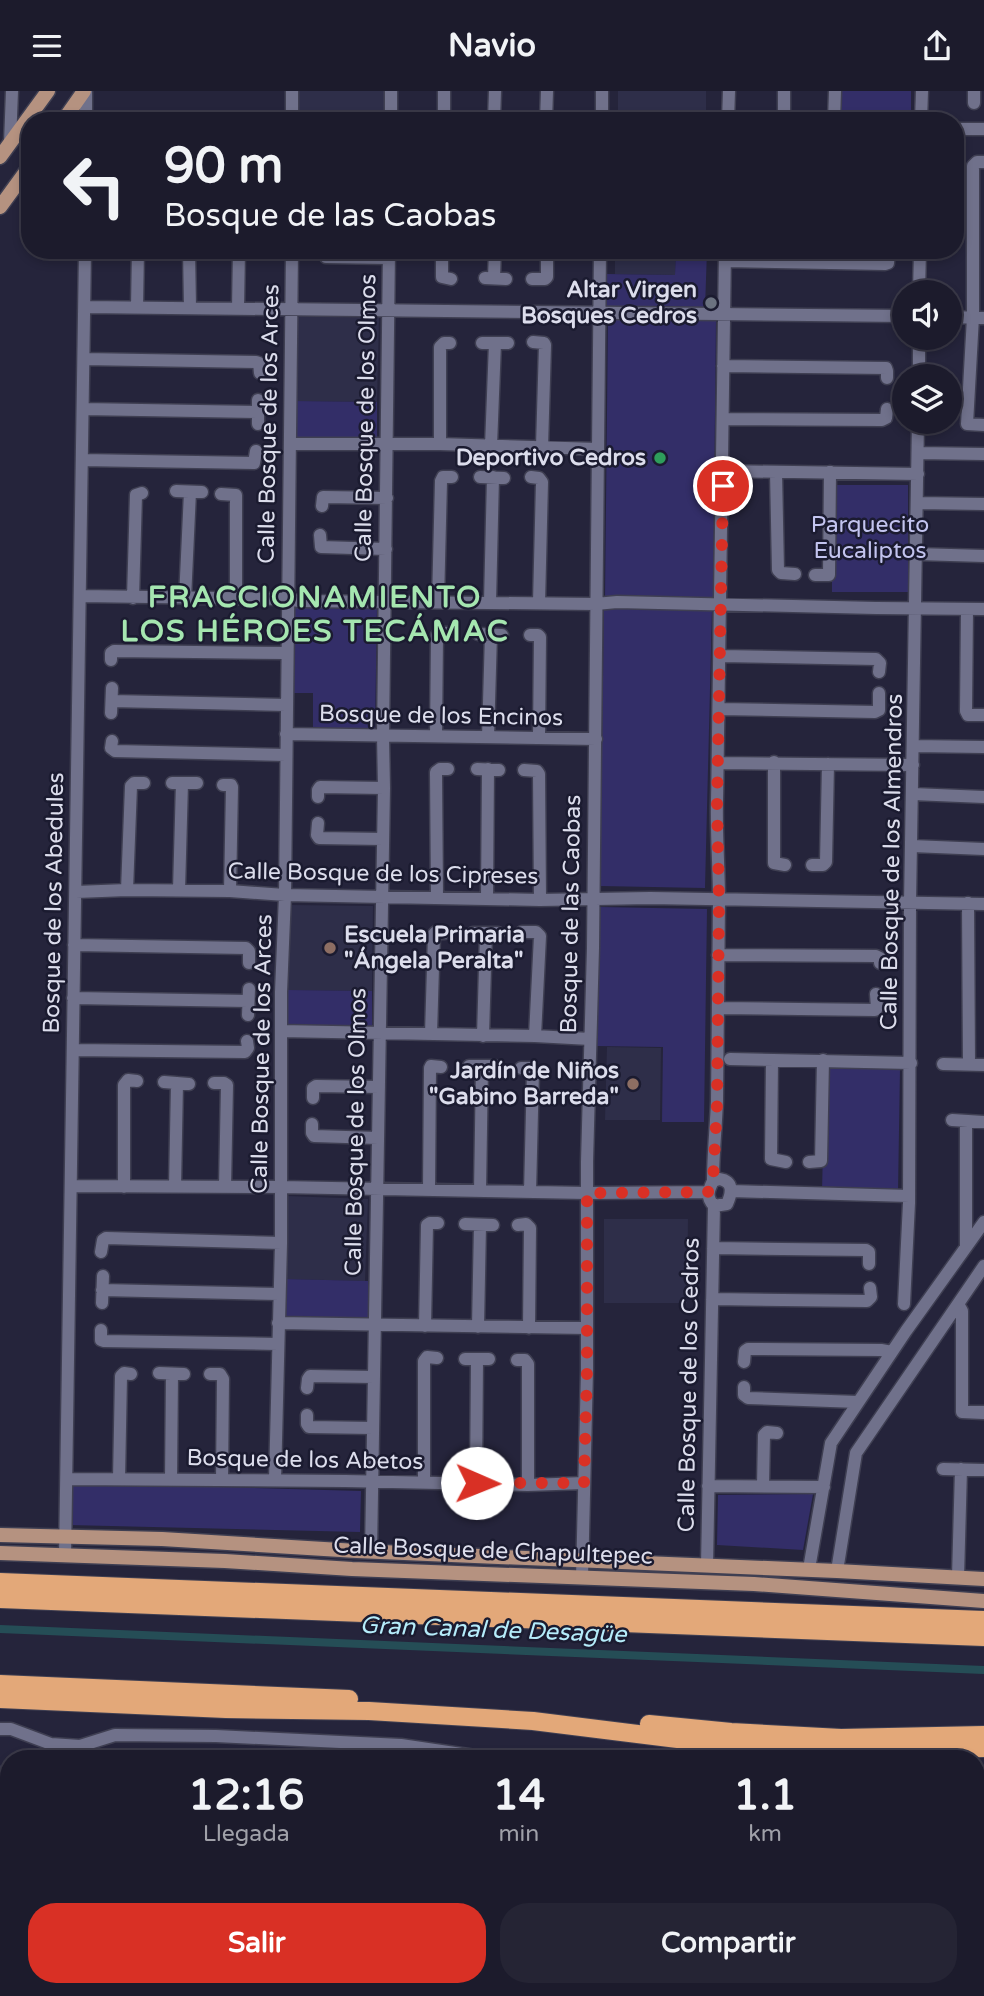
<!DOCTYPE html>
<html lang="es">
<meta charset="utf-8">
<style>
:root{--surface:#1c1b2c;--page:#252434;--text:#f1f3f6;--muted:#a0a1a9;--line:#3a3948;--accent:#d93025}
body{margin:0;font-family:"Varela Round",sans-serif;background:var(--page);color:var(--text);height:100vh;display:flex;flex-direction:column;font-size:26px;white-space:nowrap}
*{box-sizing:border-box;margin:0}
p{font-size:23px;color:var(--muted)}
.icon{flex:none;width:38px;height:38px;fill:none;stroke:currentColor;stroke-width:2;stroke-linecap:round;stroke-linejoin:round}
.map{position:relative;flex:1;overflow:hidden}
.sheet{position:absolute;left:0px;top:1659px;width:985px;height:247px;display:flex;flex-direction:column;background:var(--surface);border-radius:28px 28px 0 0;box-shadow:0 4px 10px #0003,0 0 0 2px var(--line)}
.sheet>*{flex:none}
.hud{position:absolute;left:21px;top:21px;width:943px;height:147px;border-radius:28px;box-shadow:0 4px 10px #0003,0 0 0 2px var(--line);background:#1c1b2c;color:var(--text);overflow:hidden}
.tools{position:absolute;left:892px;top:189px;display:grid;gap:14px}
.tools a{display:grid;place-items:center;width:70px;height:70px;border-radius:50%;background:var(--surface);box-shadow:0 4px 10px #0003,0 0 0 2px var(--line);font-size:35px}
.pin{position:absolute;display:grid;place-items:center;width:60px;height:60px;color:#fff;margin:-30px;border:4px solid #fff;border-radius:50%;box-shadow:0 2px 7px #0007}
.me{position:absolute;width:77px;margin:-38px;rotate:91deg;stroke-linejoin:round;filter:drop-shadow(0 0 5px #0008)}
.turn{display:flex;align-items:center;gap:24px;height:147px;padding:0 28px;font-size:32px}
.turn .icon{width:91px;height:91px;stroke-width:2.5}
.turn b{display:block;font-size:49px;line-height:60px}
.eta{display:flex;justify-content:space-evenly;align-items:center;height:119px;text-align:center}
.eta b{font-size:42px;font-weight:800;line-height:49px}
.primary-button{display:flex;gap:14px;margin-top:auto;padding:14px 28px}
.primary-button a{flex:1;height:80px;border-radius:28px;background:var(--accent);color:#fff;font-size:28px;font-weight:800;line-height:80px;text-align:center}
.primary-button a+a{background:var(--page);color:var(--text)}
header{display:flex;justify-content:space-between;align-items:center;height:91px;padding:0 28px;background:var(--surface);font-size:32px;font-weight:800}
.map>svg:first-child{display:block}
.built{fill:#2e2e49}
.green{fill:#332e68}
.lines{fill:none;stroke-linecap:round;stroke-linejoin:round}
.canal{stroke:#254d56;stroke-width:8}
.minor-casing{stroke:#3f3f52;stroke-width:15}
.major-casing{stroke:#3f3f52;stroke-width:17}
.highway-casing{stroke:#3f3f52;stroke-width:20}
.minor{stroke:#70718b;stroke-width:12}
.major{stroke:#b59280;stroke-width:14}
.highway{stroke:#e3a879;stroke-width:18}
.route{stroke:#d93025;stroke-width:12;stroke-dasharray:0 21.6}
.worship-dot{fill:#6b7280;stroke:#1b1b30;stroke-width:2.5}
.leisure-dot{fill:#2e9e5b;stroke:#1b1b30;stroke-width:2.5}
.education-dot{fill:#8d6e63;stroke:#1b1b30;stroke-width:2.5}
.labels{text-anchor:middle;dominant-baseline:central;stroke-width:5;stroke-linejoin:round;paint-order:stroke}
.poi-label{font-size:23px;font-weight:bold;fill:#dcddec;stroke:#1b1b30;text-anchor:end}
.street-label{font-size:23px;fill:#dcddec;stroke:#1b1b30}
.park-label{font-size:23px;fill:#c3c4ef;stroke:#1b1b30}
.water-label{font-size:24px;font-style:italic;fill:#b5ecfa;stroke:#1b1b30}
.district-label{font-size:30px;font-weight:bold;letter-spacing:2px;fill:#a5e6b0;stroke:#1b1b30}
</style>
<header><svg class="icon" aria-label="menu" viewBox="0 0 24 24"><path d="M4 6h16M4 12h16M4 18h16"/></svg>Navio<svg class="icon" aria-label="share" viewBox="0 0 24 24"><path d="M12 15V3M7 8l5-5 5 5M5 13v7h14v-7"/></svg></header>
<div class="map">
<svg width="984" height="1905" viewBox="0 0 984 1905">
<rect width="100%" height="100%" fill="#25243b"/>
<path class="built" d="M299,0H384V30H298Z
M618,0H706V30H618Z
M615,159H676L675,184L615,183Z
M295,225L379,227L377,311L294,310Z
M289,814L373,815L372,900L288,899Z
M607,956L661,957L660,1029H605Z
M287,1105L368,1108L365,1190L284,1188Z
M604,1128H688L687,1212H604Z"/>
<path class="green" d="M838,0H911V30H838Z
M676,159H707L705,218L606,216V183L675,184Z
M716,227L713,509L605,507L608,228Z
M294,310L377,311V349L293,348Z
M832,394H908V501H832Z
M292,515L377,516L375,638L313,637V602H290Z
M604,516L712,518L705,797L600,795Z
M600,816L707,818L704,1031H662L663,956L597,955Z
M288,899L372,900V936H287Z
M825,975L900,977L898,1101L822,1100Z
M284,1188L368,1190V1229L283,1228Z
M70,1392L361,1400L360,1441L69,1434Z
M813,1403L803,1459L717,1454L718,1404Z"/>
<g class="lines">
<path class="canal" d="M0,1538L984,1579"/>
<g class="minor-casing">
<path id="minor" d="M974,12V0
M119,27L230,30
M86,30V0
M292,30V0
M391,30V0
M444,30V0
M494,30L495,0
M546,30L547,0
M602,30V0
M728,30L729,0
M784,30V0
M834,30L835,0
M921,30L922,0
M956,38H984
M10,52L12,0
M984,71H977L973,75V226L967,333L984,334
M189,159L190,216
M323,159L326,166L389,167
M442,159V186L451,188
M725,170L885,173L888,172L889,159
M485,187L506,188
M494,187L495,159
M532,188H545L547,186V159
M919,201L920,159
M85,216L905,225
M137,217L138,159
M238,218L239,159
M950,226L984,227
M533,251L544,252L545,254L542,356
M482,252H508
M84,268L256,271L259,272L260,282
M723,275L886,277L887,280V287
M919,285V247
M83,318L258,321
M725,328L882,329L886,327L887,318
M258,333V309
M290,353H440L598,358
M440,353V256L444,252H450
M491,355L495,252
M918,362L984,363
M82,369L254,372L256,360
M723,380L918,383
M776,381L778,479L781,482L795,483
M480,386L504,387
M531,386L539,387L542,391L539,512
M176,400L202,401
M221,403L236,404V508
M918,412L984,413
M322,415L323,406L387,407
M320,444L321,456L386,458
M917,463L984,465
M815,484H829L830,381
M80,505L288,508L299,510L596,513L617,511L876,517L984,518
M133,507L136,404L142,402
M185,508L190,401
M438,511L441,390L443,386H452
M490,511L493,386
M967,518L966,620L968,624H984
M478,543L502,544
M530,544H538L540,546L539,646
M720,565L876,568L880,572L879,581
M111,569V562L114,560L286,562
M112,610L286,614
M719,618L875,621L879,619V602
M111,622L112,597
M286,643L596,648
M436,645L437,544L439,542H450
M488,646L491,543
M112,650L111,657L115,660L286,664
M913,655L984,656
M774,671V772L785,774
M718,672L913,674
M477,678L499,679
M524,679L537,680L539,683L540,809
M172,692H197
M223,694H231L232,696L230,800
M913,703L984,706
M318,706V699L320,696L384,697
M318,732L317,744L319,747L383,748
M912,755L984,758
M812,774H823L826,771L828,673
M127,799L131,695L134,692H144
M179,799L182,692
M76,801L127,799L230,800L285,804L540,809L650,807L984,813
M437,806L436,681L440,678H448
M487,807L488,678
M968,812L969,973
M522,841H536L540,845L535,945
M473,842H498
M74,854L246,857L249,860V872
M718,864L876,865L880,867V872
M73,907L248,910
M718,917L875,919L877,917L876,903
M248,924L249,898
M281,940L535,945L590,948
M431,943L434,843L436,841L444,842
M483,945L486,842
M73,959L245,961L248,957L247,950
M730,968L911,972
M772,969L771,1068L786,1071
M943,973L984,974
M469,975H495
M521,977H530L533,980L530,1101
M164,991L189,993
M214,992H224L227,994L225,1096
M313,1007V997L316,995L379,996
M952,1029L984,1031
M966,1031V1155
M312,1033V1042L314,1045L378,1047
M809,1071L821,1070L823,969
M719,1088C734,1090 732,1102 727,1113L714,1115C706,1106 708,1100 713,1090Z
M713,1090C713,1063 716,1037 717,1010C718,943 718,876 719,809C719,776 716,742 717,709C721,526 724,343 725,159
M71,1095L281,1096L587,1102L708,1101
M124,1096V994L128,989L137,990
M175,1096L177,992
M429,1099L430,977L431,975L441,976
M480,1100L482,975
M731,1100L909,1105
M465,1133L493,1134
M518,1134L526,1133L530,1137L529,1237
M713,1157L866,1159L869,1161V1173
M101,1161L103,1149L106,1147L281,1152
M102,1199L279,1203
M712,1208L867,1210L871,1206L870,1197
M102,1212L103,1185
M904,1213L909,1112L910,812L918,331
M958,1213L962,1220V1321
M278,1232L587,1237
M425,1235L427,1134L430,1132H438
M478,1236L480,1134
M101,1239V1249L104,1250L278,1253
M465,1268H489
M517,1269H525L528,1273V1394
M744,1271L745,1260L748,1258L881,1259L892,1261
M159,1282L184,1283
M210,1283H220L223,1288L222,1389
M744,1296V1304L748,1307L858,1311
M307,1297L308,1288L310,1285L374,1286
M983,1322L962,1321H984
M307,1324V1333L309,1336L373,1337
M943,1378L984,1379
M67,1388L345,1390L528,1394L584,1392
M119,1388L121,1285L124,1282L131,1283
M171,1389L172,1283
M275,1389L281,1152V901L285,804L292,159
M424,1391V1270L427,1266L437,1267
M476,1392L477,1268
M708,1395L824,1396
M763,1395L764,1344L767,1341L777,1342
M371,1461L384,697L383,645L389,159
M65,1465L85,159
M707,1474L714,1115
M809,1478L831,1352L906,1240L984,1131
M837,1480L856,1362L984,1175
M958,1486L961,1378
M582,1487L587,1279V1071L593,857L600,159
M0,1638H11L51,1653L80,1655L115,1644L216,1645L401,1654L495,1668
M0,1682H9
M976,1688H984
M0,1725H9
M0,1764L9,1765
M0,1820H9
M976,1821H984
M0,1852H9
M0,1876H9
M976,1884H984
M119,1897L120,1905
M336,1897V1905
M410,1905L516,1897
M580,1905L586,1897
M783,1905V1897
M861,1905V1898"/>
</g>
<g class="major-casing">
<path id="major" d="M63,30L84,0
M0,66L48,0
M0,116L30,75
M0,1444L162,1448L357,1460L837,1480L984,1488
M0,1462L225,1470L352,1478L754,1493L984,1510
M562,1897V1905"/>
</g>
<g class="highway-casing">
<path id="highway" d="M0,1491L984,1529
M0,1508L984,1546
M0,1593L349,1608
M0,1608L226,1618L369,1620L533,1630L742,1656L829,1661L984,1657
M649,1633L731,1641L841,1647L984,1644"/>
</g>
<use href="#minor" class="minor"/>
<use href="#major" class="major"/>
<use href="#highway" class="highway"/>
</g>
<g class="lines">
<path class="route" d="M477,1392H584L587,1279V1102L708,1101L713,1090L717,1014L719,809L717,712L723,395"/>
</g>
<circle class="worship-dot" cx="711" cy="212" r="7"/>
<circle class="leisure-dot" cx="660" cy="367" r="7"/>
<g class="education-dot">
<circle cx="330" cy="857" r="7"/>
<circle cx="633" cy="993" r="7"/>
</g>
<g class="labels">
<g class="poi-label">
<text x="697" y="199">Altar Virgen<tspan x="697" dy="26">Bosques Cedros</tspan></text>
<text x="646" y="367">Deportivo Cedros</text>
<text x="344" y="844" text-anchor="start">Escuela Primaria<tspan x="344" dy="26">"Ángela Peralta"</tspan></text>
<text x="619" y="980">Jardín de Niños<tspan x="619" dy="26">"Gabino Barreda"</tspan></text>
</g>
<g class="street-label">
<text transform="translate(366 327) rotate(-89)">Calle Bosque de los Olmos</text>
<text transform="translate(269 333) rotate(-89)">Calle Bosque de los Arces</text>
<text transform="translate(441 625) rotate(1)">Bosque de los Encinos</text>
<text transform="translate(892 771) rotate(-89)">Calle Bosque de los Almendros</text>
<text transform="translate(383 783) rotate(1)">Calle Bosque de los Cipreses</text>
<text transform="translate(54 812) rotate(-89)">Bosque de los Abedules</text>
<text transform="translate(571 823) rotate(-89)">Bosque de las Caobas</text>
<text transform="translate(262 963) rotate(-89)">Calle Bosque de los Arces</text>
<text transform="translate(356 1041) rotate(-89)">Calle Bosque de los Olmos</text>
<text transform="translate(689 1294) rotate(-89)">Calle Bosque de los Cedros</text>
<text transform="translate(305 1369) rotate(1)">Bosque de los Abetos</text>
<text transform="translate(493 1460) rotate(2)">Calle Bosque de Chapultepec</text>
</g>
<g class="park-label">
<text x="870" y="434">Parquecito<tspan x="870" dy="26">Eucaliptos</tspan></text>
</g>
<g class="water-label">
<text transform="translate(493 1539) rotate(2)">Gran Canal de Desagüe</text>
</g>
<g class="district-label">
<text x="315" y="506">FRACCIONAMIENTO<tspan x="315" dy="34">LOS HÉROES TECÁMAC</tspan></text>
</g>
</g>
</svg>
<div class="tools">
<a><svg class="icon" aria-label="sound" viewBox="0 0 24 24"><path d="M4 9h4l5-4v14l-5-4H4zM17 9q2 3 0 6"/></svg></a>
<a><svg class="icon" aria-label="layers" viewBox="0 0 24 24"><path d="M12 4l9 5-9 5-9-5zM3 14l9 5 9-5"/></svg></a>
</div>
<div class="pin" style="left:723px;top:395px;background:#d93025"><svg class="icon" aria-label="arrive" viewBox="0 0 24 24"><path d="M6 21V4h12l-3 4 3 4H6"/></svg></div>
<svg class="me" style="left:477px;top:1392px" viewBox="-20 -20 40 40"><circle r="19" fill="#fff"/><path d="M0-13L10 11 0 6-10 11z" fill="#d93025"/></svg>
<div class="hud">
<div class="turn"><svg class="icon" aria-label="left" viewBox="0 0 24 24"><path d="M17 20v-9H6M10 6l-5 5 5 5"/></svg><div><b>90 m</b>Bosque de las Caobas</div></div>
</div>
<section class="sheet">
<div class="eta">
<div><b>12:16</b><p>Llegada</p></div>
<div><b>14</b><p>min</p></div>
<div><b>1.1</b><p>km</p></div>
</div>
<div class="primary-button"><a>Salir</a><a>Compartir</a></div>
</section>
</div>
